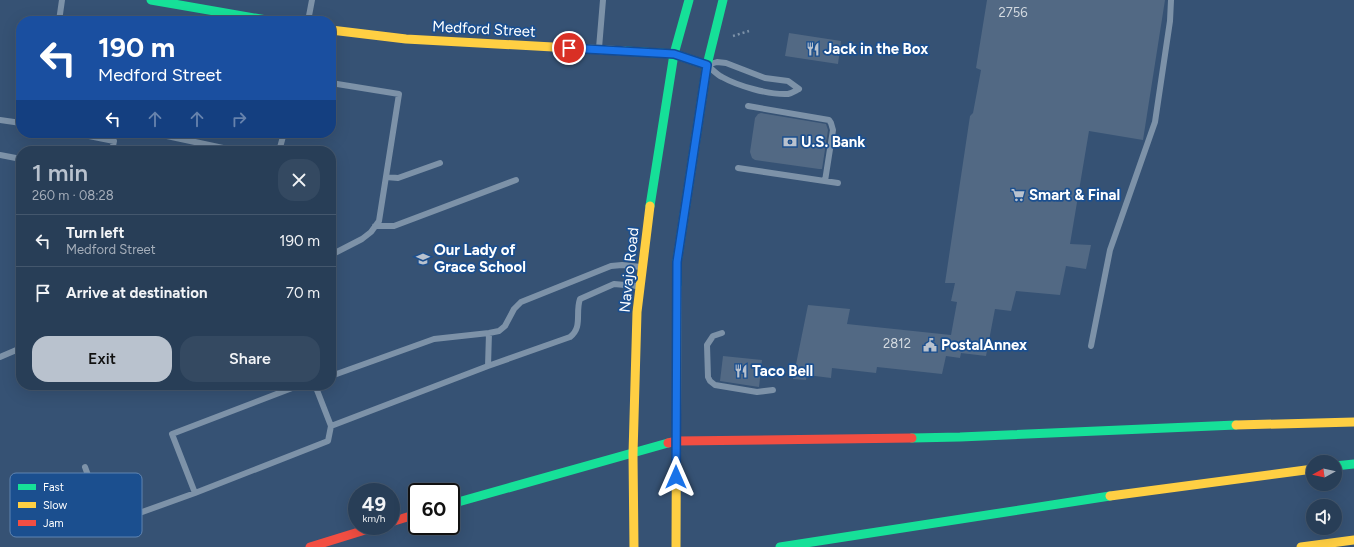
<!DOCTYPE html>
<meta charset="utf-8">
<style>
:root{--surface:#283e57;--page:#344961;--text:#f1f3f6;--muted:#a5aeba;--line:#44576d;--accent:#b9c2ce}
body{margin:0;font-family:Figtree,sans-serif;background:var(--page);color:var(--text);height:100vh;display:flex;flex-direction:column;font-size:15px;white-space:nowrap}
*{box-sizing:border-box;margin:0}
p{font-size:13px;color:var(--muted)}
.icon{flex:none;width:22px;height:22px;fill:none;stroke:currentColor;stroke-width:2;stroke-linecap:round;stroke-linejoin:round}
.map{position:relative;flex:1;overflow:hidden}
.panel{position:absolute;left:16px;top:146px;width:320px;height:244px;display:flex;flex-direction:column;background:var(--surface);border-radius:16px;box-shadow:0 4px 16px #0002,0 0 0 1px var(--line)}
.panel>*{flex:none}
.banner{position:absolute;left:16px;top:16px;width:320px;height:122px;border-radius:16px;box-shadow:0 4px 16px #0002,0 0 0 1px var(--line);background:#1a4fa0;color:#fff;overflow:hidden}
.needle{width:26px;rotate:262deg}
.tools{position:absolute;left:1306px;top:455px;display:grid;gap:8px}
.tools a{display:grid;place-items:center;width:36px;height:36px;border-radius:50%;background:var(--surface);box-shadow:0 4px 16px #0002,0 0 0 1px var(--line);font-size:20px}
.speed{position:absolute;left:348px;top:483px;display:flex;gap:8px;font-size:20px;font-weight:700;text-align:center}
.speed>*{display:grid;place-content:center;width:52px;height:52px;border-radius:50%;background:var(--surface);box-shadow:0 4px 16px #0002,0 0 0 1px var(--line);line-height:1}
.speed small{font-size:10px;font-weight:400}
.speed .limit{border:2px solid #111;border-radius:6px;background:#fff;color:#111}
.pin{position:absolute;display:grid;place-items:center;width:34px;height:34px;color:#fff;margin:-17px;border:2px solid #fff;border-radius:50%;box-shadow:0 1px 4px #0007}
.me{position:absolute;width:44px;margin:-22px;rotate:0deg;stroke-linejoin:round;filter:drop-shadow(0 0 3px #0008)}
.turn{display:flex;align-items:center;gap:14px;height:84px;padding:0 16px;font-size:18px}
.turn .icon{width:52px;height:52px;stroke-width:2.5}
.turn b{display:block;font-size:28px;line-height:34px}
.lanes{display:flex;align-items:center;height:38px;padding:0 16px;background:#0003;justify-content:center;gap:20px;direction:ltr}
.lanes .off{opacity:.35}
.round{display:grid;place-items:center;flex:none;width:42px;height:42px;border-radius:16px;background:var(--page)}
.head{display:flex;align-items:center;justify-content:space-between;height:68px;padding:0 16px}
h1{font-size:24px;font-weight:600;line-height:30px;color:var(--accent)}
.cta{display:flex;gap:8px;margin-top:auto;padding:8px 16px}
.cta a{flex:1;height:46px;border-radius:16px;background:var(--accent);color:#111;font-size:16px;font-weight:600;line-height:46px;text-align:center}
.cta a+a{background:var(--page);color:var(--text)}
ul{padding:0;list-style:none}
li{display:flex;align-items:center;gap:12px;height:52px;padding:0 16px;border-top:1px solid var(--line)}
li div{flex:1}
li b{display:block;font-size:15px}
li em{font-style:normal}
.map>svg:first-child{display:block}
.building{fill:#526984}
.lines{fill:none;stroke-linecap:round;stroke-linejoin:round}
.path{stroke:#7d92a8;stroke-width:2.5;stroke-dasharray:2 3;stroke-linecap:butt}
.lane{stroke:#7d92a8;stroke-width:6}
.fast{stroke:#16e098;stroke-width:9}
.slow{stroke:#ffcf43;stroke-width:9}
.jam{stroke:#f24e42;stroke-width:9}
.route-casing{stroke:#114b97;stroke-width:10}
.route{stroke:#1a73e8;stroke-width:7}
.labels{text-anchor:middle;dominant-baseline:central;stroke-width:3.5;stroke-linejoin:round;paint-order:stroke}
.number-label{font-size:13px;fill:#d4dae0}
.street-label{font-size:15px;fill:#fff;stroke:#1b4f8f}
.poi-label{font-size:15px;font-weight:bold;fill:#fff;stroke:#1b4f8f;text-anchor:start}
.key{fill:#1b4f8f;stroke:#5f84b1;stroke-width:1}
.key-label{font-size:11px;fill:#fff}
</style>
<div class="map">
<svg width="1354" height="547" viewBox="0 0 1354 547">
<rect width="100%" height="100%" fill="#365274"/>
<path class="building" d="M987,0H1165L1143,140L1089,131L1070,244L1091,245L1086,269L1066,266L1060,295L1016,291L1011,311L995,309L986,356L961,353L960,358L946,356L942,374L877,367L876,373L832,368L831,378L807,375L806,380L793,379L808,305L850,309L847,324L951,335L957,302L951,301L955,283H945L970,116L973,113L981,70L976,68Z
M789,33L841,41L838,64L785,56Z
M761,113L826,124L828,130L822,169H819L755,160L752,158L750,152L755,118L758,114Z
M723,356L762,360L759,387L720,381Z"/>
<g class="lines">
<path class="path" d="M733,36L749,31"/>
<path class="lane" d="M59,21L62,0
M308,21L312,0
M599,48L603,0
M717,62L726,63L765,78L788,81L799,89C795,91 792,93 788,94C769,95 738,86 722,77C716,74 712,69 707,65Z
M331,83L399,94L379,221L371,232L362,239L331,255
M748,106L829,120L831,123L833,130L825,181
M0,120L21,123
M74,133L114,141L112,151
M167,136L237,151
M279,151L284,133
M0,155L21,159
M738,168L838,183
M386,177L398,178L440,163
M375,226H394L516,180
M722,333L713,336L707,345L708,377L710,381L715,385L757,392L773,390
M1091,346L1110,250L1155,122L1170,21L1171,0
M0,357L21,348
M488,366L570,337C583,327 575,313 580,299L614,284L637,286
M331,376L434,339L489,333L499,331L505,326L514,309L521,302L611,266L622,265L641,267
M300,385L172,434L195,493L328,441L331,426L315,385
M331,426L488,366L489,333
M85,467L106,525L195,493"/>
<path class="fast" d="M151,0L272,21
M625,51L674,54L707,65
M650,206L674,54L689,0
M677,287V262L707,65L723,0
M912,438L960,437L1236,425
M1335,466L1354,464
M451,504L668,443
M780,547L1110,496"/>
<path class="slow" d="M331,30L406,39L625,51
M1236,425L1354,422
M1110,496L1313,469
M634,547L633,454L637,312L650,206
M676,547L677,287
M1301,547L1354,540"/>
<path class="jam" d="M668,443L677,441L912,438
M391,522L417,514
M310,547L378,526"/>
</g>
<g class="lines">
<g class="route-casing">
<path id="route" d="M569,48L674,54L707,65L677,262L676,477"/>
</g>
<use href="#route" class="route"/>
</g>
<defs>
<g id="restaurant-bare" transform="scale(1.08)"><path d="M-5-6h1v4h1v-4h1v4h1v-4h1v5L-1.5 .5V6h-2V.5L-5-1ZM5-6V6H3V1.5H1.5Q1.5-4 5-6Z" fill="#b9c2ce" stroke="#1b4f8f" stroke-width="2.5" paint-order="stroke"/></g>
<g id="bank-bare" transform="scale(1.08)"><path d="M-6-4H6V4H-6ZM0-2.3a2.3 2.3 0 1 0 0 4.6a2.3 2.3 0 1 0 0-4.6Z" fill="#b9c2ce" stroke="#1b4f8f" stroke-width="2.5" paint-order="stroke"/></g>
<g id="supermarket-bare" transform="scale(1.08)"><path d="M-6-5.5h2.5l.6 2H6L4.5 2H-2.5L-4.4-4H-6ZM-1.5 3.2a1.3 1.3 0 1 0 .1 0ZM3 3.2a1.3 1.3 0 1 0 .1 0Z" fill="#b9c2ce" stroke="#1b4f8f" stroke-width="2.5" paint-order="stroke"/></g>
<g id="school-bare" transform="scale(1.08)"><path d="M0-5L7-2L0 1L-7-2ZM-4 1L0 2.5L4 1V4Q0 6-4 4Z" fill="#b9c2ce" stroke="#1b4f8f" stroke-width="2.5" paint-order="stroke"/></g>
<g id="civic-bare" transform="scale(1.08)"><path d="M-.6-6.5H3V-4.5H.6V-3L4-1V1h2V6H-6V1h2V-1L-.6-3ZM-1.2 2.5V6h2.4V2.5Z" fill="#b9c2ce" stroke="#1b4f8f" stroke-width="2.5" paint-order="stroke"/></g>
</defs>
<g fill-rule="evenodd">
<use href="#restaurant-bare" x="813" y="49"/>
<use href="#bank-bare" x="790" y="142"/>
<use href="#supermarket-bare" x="1018" y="195"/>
<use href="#school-bare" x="423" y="259"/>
<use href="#civic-bare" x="930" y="345"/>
<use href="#restaurant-bare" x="741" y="371"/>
</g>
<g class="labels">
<g class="number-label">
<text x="1013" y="12">2756</text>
<text x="897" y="343">2812</text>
</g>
<g class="street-label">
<text transform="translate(484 29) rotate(3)">Medford Street</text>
<text transform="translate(629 270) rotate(-84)">Navajo Road</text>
</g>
<g class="poi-label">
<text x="824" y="49">Jack in the Box</text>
<text x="801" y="142">U.S. Bank</text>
<text x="1029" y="195">Smart &amp; Final</text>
<text x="434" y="250">Our Lady of<tspan x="434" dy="17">Grace School</tspan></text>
<text x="941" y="345">PostalAnnex</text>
<text x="752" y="371">Taco Bell</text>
</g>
</g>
<rect x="10" y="473" width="132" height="64" rx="6" class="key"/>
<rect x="18" y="484" width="18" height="6" fill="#16e098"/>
<rect x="18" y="502" width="18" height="6" fill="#ffcf43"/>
<rect x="18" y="520" width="18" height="6" fill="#f24e42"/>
<g class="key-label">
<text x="43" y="491">Fast</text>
<text x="43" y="509">Slow</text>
<text x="43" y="527">Jam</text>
</g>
</svg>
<div class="tools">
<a><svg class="needle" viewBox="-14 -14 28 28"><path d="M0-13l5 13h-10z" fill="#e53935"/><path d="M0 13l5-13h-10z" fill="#a5aeba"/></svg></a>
<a><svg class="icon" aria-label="sound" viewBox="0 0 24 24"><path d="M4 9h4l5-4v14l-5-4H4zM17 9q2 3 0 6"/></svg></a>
</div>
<div class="speed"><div>49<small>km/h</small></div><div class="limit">60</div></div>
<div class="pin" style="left:569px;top:48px;background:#d93025"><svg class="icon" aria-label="arrive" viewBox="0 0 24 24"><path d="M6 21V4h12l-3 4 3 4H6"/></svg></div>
<svg class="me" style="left:676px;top:477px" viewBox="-20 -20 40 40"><path d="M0-17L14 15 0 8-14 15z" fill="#1a73e8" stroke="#fff" stroke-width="4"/></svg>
<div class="banner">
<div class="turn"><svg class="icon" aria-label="left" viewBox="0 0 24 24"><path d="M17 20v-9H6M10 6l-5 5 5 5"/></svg><div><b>190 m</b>Medford Street</div></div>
<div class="lanes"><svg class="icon" aria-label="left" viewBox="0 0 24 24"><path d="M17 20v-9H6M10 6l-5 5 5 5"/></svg><svg class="icon off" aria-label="ahead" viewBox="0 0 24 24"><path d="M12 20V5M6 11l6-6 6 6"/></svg><svg class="icon off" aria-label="ahead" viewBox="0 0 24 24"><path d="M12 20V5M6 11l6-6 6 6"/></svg><svg class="icon off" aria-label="right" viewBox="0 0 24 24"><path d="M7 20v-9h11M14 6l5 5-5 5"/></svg></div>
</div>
<section class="panel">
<div class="head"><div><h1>1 min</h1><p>260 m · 08:28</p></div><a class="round"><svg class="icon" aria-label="close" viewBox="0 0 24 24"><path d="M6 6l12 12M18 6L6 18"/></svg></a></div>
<ul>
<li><svg class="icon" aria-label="left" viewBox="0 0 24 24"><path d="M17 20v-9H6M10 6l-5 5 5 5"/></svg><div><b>Turn left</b><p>Medford Street</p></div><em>190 m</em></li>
<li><svg class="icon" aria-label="arrive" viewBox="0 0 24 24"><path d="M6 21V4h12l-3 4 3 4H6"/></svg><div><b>Arrive at destination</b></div><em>70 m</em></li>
</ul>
<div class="cta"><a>Exit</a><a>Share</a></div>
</section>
</div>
